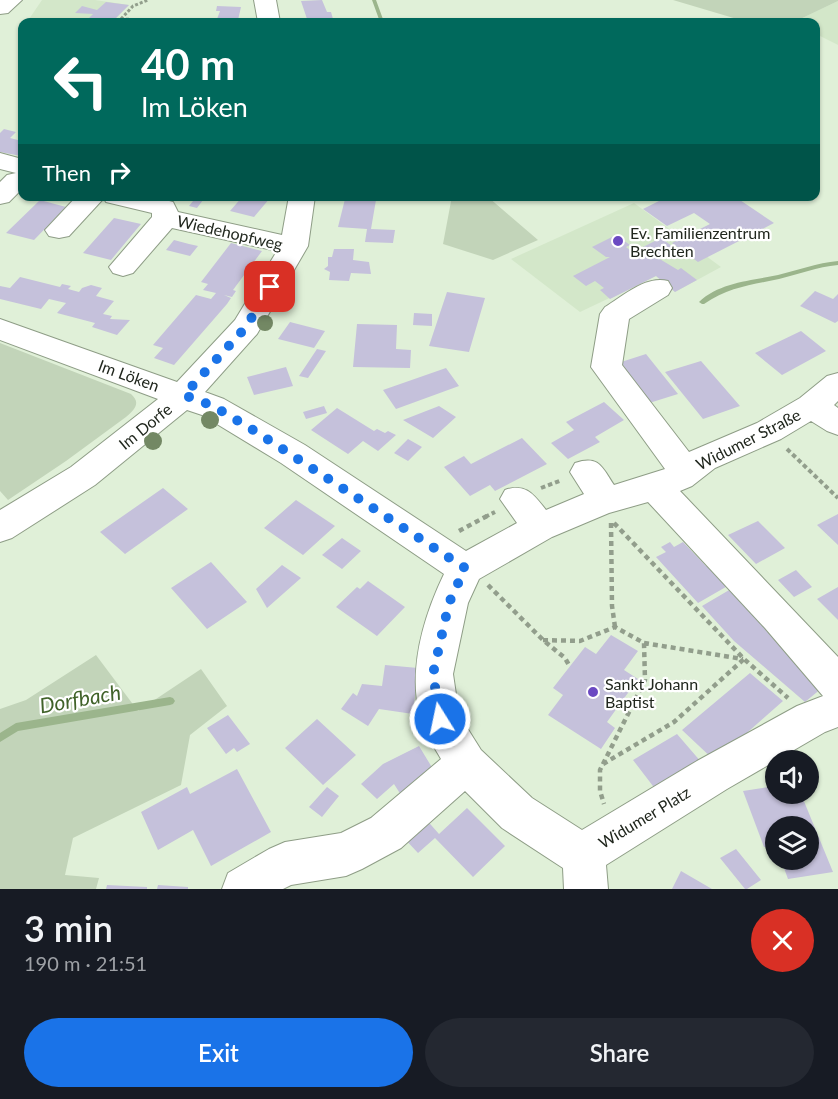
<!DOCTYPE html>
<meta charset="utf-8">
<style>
:root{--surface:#171b24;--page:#242831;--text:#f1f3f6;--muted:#9ea1a6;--accent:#1a73e8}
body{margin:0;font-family:Lato,sans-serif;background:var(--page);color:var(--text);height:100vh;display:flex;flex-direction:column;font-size:22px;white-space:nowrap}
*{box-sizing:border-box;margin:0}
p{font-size:20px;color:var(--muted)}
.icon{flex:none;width:33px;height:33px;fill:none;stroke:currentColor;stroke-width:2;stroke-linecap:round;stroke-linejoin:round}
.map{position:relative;height:889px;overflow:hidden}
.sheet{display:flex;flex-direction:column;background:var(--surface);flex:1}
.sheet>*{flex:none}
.hud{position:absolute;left:18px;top:18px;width:802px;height:183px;border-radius:12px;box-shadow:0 2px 4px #0004;background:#00695c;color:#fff;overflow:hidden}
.tools{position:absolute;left:765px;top:750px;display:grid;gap:12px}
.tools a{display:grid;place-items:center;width:54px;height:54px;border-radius:50%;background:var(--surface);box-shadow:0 2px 4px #0004;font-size:30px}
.pin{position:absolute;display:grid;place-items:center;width:51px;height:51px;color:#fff;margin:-26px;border-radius:12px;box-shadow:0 3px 9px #0006}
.me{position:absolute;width:66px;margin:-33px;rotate:350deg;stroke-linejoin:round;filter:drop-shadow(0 0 4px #0008)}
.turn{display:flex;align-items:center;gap:21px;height:126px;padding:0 24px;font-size:27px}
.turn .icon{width:78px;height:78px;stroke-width:2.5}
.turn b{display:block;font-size:42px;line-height:51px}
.then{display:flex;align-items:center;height:57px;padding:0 24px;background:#0003;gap:12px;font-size:22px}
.round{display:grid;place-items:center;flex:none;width:63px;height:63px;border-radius:32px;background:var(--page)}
.head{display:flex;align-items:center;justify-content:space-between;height:102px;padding:0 24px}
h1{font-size:36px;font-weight:600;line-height:45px}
.primary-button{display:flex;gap:12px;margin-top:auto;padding:12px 24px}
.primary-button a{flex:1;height:69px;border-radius:36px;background:var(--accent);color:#fff;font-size:24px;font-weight:600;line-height:69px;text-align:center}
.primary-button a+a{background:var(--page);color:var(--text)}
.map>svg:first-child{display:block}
.built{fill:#d3e7c9}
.green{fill:#c2d4b9}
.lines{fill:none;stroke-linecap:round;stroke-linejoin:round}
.stream{fill:#9bb58c;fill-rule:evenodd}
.building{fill:#c5c1db}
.minor-casing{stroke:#8e9d86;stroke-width:2}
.path-far2{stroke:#929e8c;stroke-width:3;stroke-dasharray:3 2;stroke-linecap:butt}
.path-far1{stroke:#929e8c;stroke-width:4;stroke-dasharray:4.5 3;stroke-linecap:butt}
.path{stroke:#929e8c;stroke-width:4.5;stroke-dasharray:5 4;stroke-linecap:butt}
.minor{fill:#fff;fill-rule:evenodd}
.tree{fill:#738864}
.route{stroke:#1a73e8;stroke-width:10;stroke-dasharray:0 18}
.poi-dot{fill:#6b49c2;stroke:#fff;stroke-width:2}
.labels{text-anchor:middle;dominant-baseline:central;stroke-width:4.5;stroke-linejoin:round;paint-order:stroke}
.street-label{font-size:16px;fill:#21271e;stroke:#fff}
.poi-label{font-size:16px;fill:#21271e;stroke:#fff;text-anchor:start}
.near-water-label{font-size:21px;font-style:italic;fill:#406229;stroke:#fff}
</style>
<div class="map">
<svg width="838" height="889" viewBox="0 0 838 889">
<rect width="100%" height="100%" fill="#e0f0d8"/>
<path class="built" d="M42,0H95L129,5L114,20L120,22H27Z
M838,1V45L816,34V22H794Z
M634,203L721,267L675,292L656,276L580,312L511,259Z"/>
<path class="green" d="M673,0H838V1L794,22H747Z
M452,196L488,197L538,240L493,260L443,244Z
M0,343L131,394C141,403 135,409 126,417L66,461L8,500L0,491Z
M96,655L138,711L201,669L227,706L190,735L181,785L73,838L65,875L99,878L96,889H0V709L26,700Z"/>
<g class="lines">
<path class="stream" d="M372,0H376L384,22H380Z
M838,261V265C817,267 799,274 779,279C751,285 729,287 704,304H702L699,302C720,282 751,281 778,275C798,270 817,263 838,261Z
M170,697L173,698L175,701L173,704L170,705L18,731L0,742V733L16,723Z"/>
</g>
<path class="building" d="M322,0L327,12H331L333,19L326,20L327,22H308L301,1Z
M106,2L129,5L113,21L118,22H85L93,14L75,13L82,6L97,10Z
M217,6L241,7L238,20L217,19L220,11H216Z
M4,129L16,132L10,138L22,141V160L21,156L0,152V133Z
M197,196H206L197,208L189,206Z
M243,196H264L270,198L254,217L230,211Z
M669,196H734L774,223L698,262L672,243L710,224L694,213L667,226L643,209Z
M345,199L376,200L371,229L395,230L393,243L365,242L367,229L338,227Z
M40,200L66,207L34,240L6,233Z
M114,218L141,224L111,260L83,253Z
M616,235L630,245L626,247L636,255L641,252L637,250L661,238L676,249L658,258L678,270L681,268L697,280L675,292L656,276L610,299L600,290L604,288L595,281L586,286L573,276L610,257H606L592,247Z
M174,240L189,244L198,246L190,256L166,250Z
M231,243L262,251L233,290L236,291L232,297L224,295L231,298L227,304L174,365L154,358L163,348L153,345L196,295L211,299L216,293L203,290L208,284L201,282Z
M334,249H354L353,260L369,262L371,274L351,273L349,281L329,280L330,272L324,269L328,266V257H332Z
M20,277L60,287L62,284L71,286L68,289L79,292L82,288L91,285L102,288L96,296L114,301L103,314L112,316L110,319L130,320L117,335L92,327L95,323L57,313L66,303L49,299L41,309L0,299V286L10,288Z
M815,291L833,299L838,294V321L835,323L800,306Z
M447,292L485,298L469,352L429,346Z
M414,313L432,314V326L413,325Z
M290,322L325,331L314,348L278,339Z
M357,324L397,325L396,349L411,350L410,368L353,367Z
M801,331L826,351L782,375L755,353Z
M317,349L326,351L308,378L299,376Z
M646,354L678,394L646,404L615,364Z
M701,361L740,406L703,419L665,372Z
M286,367L293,386L254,395L247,377Z
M446,368L459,386L396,409L383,390Z
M604,402L624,420L595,437L600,442L568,459L551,443L574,430L566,422Z
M324,406L327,413L306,419L303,412Z
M439,406L456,417L433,438L403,420Z
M337,408L374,431L377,429L385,433L388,431L396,435L378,451L363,441L348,454L311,430Z
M522,438L547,464L495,491L490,485L470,496L444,467L464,456L471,464Z
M408,439L422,447L408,461L394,453Z
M163,488L188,509L125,554L100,532Z
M296,500L335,526L303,555L264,528Z
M838,514V545L817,525Z
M758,521L785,548L756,564L728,535Z
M342,538L361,551L342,569L322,555Z
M670,542L674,547L683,542L706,566L712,563L731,584L698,603L656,557L666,552L661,547Z
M211,562L247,602L207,629L171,588Z
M282,565L301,578L267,608L256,589Z
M796,570L812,587L794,597L778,580Z
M368,581L405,607L377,636L336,607L357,587L360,589Z
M736,586L822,688L805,702L734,641L702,606Z
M838,587V620L817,599Z
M611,635L638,651L624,670L638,679L607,722L615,728L601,749L548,715L563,695L553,688L585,647L596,654Z
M385,665L418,668L413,714L379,709L368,726L341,709L353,693L357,696L362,684L382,686Z
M750,673L783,701L715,761L682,730Z
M228,715L250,744L237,752L234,748L226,754L207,728Z
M317,719L356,755L323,785L285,748Z
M677,734L702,763L656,790L633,760Z
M419,746L436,774L401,795L394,784L377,799L361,784L383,764Z
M237,769L271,832L211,866L193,830L158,850L141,812L187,787L190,794Z
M776,786V794H801L833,872L788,879L781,860H808V826H776V846L764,847L743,791Z
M327,787L339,796L322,817L309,807Z
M467,808L505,846L473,877L435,838L418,853L402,836L424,817L439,834Z
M736,849L761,880L747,889H745L720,858Z
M681,871L712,889H672Z
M107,885L147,887V889H106Z
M158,885L188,887V889H157Z"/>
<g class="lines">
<g class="minor-casing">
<path id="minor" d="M0,0H22L8,13L0,14Z
M254,0H276L280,22H258Z
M0,153L22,159V189L9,202L0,204V182L7,175L16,173L0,169Z
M77,196H150L173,202L178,212L282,235L289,196H315L308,246L257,334L205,392L224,399L305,445L466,551L517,523L500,499L505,490C526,483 533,494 546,510L584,494L570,472L575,463C599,455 602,467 614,485L665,469L591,367L600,314L605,307C623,296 646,275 668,281L672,288L668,295L629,319L622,365L689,452L757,423L800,398L827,376L838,373V401L834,405L838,408V435L827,431L811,421L781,439L715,468L692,486L680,491L838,657V727L825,732L727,789L606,865L608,889H564L563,868L502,828L465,791L401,848L362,869L346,876L291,885L283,889H222L228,873L269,849L285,842L341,833L371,818L441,759C434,746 423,732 420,718C408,669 423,618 444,574L281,463L202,415L187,410L95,485L12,538L0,542V510L71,467L158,399L0,340V319L177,382L235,320L277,251L172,228L133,273L123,276L113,273L109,267L152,217V213L106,202L104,198L69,236L59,238L49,236L45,230ZM648,502L765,628L823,696L797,706L697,761L582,830L532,798L481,750L459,715L453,674L468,603L479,579L552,537L609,513Z"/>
</g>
<path class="path-far2" d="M121,19L201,22
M121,19L133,6L148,0"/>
<path class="path-far1" d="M787,449L838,498
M541,488L562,480
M485,517L495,512"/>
<path class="path" d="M611,523L612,606L615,627
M614,523L744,659L788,698
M459,531L487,516
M488,585L543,640L565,658L570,667
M543,640L580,641L615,627L644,643L645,680L600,770V791L604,804
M644,643L743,659
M603,764L674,722L744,659"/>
<use href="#minor" class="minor"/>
</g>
<g class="tree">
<circle cx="285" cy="292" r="8"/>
<circle cx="265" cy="323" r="8"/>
<circle cx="210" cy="420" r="9"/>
<circle cx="153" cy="441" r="9"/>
</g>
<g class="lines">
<path class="route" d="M270,287L246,327L184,395L213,406L258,433L465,568L449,603L433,674L440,719"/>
</g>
<g class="poi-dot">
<circle cx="618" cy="241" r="6"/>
<circle cx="593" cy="692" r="6"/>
</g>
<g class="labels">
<g class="street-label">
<text transform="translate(230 232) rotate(13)">Wiedehopfweg</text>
<text transform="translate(129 375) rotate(20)">Im Löken</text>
<text transform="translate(145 426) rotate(-39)">Im Dorfe</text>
<text transform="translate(748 439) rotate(-27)">Widumer Straße</text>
<text transform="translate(644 817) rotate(-31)">Widumer Platz</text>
</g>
<g class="poi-label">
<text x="630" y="232">Ev. Familienzentrum<tspan x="630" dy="18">Brechten</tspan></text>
<text x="605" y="683">Sankt Johann<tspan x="605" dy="18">Baptist</tspan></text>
</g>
<g class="near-water-label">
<text transform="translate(80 698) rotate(-10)">Dorfbach</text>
</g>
</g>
</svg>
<div class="tools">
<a><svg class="icon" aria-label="sound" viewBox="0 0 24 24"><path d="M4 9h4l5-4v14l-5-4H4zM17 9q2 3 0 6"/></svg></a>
<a><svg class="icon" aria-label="layers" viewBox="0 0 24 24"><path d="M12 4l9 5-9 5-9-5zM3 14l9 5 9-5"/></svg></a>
</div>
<div class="pin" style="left:270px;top:287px;background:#d93025"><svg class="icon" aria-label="arrive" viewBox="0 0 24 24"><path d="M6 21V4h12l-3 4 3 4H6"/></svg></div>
<svg class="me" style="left:440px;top:719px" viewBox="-20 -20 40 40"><circle r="17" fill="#1a73e8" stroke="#fff" stroke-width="3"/><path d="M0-11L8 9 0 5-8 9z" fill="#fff"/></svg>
<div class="hud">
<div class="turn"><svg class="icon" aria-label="left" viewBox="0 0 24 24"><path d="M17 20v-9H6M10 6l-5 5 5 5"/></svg><div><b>40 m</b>Im Löken</div></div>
<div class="then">Then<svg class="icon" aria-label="right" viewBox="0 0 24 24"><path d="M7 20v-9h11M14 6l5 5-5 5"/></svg></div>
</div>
</div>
<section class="sheet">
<div class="head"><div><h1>3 min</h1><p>190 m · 21:51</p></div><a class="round" style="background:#d93025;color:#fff"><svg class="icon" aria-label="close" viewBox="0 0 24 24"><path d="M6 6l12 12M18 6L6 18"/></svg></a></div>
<div class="primary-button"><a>Exit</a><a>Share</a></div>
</section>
